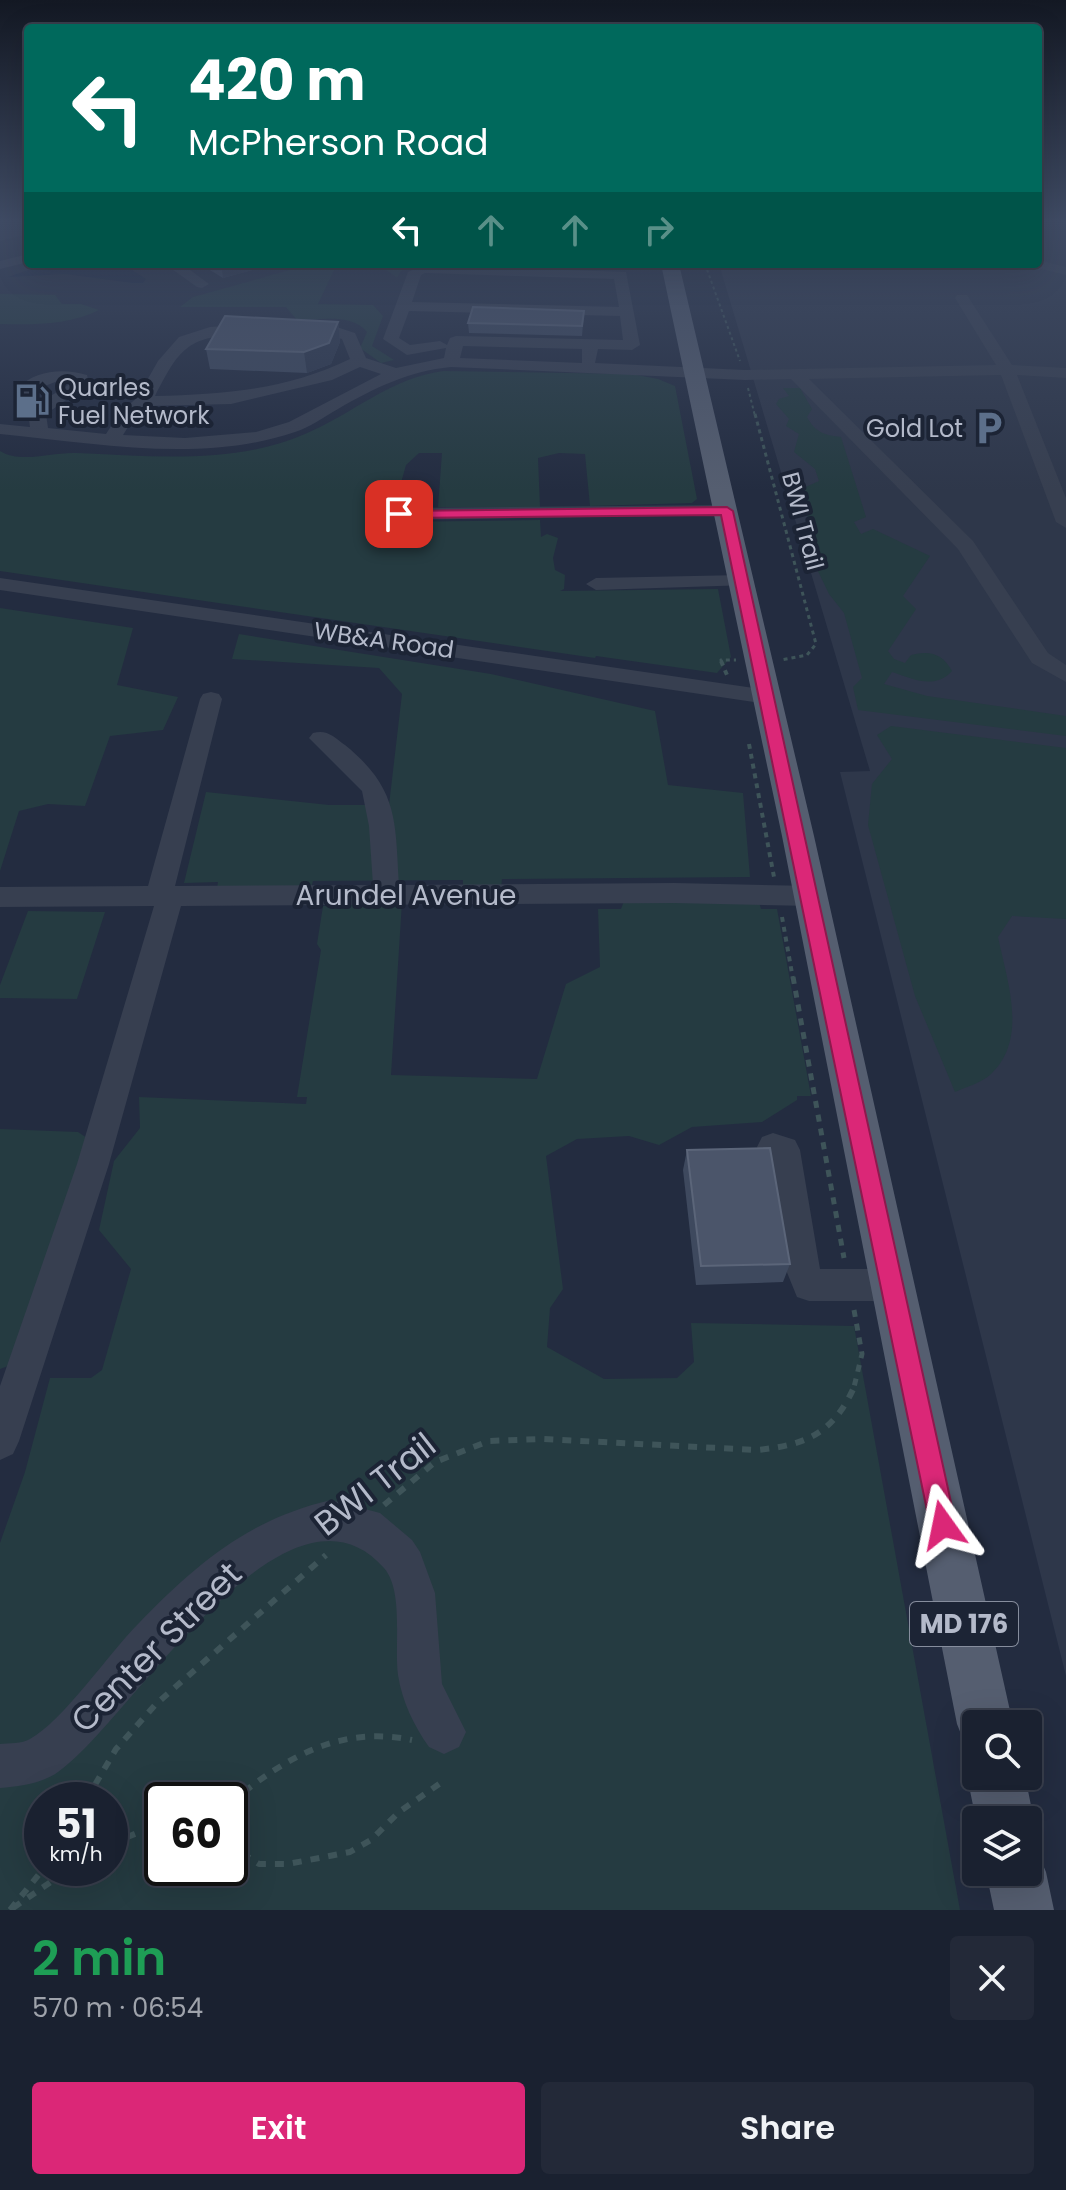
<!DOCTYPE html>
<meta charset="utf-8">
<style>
:root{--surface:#1a2130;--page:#232938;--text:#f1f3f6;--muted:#9fa3ab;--line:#383e4c;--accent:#db2777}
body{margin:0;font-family:Poppins,sans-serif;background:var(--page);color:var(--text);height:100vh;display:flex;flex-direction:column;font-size:30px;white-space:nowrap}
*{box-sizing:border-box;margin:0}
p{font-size:26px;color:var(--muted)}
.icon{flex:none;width:44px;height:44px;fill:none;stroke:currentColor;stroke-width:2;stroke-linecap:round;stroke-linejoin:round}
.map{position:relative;height:1910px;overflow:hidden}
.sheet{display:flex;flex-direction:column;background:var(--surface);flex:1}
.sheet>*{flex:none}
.banner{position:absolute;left:24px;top:24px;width:1018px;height:244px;border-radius:8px;box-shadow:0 8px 32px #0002,0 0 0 2px var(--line);background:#00695c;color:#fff;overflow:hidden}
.buttons{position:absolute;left:962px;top:1710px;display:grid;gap:16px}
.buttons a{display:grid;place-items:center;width:80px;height:80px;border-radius:8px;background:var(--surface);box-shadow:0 8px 32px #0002,0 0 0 2px var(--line);font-size:40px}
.speed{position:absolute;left:24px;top:1782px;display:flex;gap:16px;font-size:40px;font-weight:700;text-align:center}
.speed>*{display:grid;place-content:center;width:104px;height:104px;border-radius:50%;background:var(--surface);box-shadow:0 8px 32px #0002,0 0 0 2px var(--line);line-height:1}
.speed small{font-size:20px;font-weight:400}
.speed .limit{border:4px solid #111;border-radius:12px;background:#fff;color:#111}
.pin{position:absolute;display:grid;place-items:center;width:68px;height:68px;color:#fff;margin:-34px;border-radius:16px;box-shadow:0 4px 12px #0006}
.me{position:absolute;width:88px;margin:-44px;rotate:348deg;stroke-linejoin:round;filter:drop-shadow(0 0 6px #0008)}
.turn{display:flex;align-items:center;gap:28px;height:168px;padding:0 32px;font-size:36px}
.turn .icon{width:104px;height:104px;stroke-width:2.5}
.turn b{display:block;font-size:56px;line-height:68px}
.lanes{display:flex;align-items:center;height:76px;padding:0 32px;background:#0003;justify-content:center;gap:40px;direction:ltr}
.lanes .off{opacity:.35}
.round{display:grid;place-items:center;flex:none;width:84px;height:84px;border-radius:8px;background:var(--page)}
.summary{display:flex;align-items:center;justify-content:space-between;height:136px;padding:0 32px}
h1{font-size:48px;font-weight:600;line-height:60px;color:#1e9e55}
.cta{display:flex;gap:16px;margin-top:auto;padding:16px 32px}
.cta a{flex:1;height:92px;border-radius:8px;background:var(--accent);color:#fff;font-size:32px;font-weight:600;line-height:92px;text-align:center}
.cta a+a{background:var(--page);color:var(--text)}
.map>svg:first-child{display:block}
.airport{fill:#2e374a}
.green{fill:#253b41;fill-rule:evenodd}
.water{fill:#16223e}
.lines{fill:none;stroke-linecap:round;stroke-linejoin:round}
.path-far4{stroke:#3e5459;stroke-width:2;stroke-dasharray:3 3;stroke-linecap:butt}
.path-far3{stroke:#3e5459;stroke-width:3;stroke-dasharray:4 4;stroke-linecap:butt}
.path-far2{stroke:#3e5459;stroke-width:4;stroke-dasharray:5 5;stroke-linecap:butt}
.path-far1{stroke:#3e5459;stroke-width:5;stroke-dasharray:7 7;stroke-linecap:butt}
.path{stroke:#3e5459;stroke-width:6;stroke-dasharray:9 9;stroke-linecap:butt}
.minor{fill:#373f50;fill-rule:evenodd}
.major{fill:#555e70;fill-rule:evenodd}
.wall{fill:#3e495e}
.shaded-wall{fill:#2e384d}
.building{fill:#4b556a;stroke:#5b6579;stroke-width:2}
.route{fill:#db2777;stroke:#8e194d;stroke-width:2}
.labels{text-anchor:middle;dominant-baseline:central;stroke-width:8;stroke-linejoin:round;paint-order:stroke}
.far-poi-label{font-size:24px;fill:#b4baca;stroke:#1c2435;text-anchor:start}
.far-street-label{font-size:24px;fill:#b4baca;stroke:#1c2435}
.shield{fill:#1c2435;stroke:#868d9d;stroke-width:2}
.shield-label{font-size:26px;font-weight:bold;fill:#b4baca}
.street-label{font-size:28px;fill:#b4baca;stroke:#1c2435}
.near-street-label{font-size:34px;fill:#b4baca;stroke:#1c2435}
</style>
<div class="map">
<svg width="1066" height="1910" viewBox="0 0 1066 1910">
<rect width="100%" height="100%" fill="#232c40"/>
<path class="airport" d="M1038,223H1066V1676L840,772L870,771L719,264H1038Z"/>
<path class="green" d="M311,264H419L401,271L397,278C377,260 360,264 334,270L318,304L373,305L383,316L372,346L394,360L381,363L360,348L367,332C352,313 320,320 297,320L286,307H180L193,297Z
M0,294L55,295L62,304H81L99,310C70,325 32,325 0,324Z
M443,371L632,374L658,379L675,386L697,499L692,503L590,506L585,454L559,453L538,458L540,507H438L442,453H419L406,465L390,522L540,520L541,537L547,534L558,538L553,558L555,570L565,575L564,589L560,591L718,589L731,657L717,673L596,656L595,658L0,571V451C21,464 51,452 76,453C151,456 234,465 305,434C353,414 390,378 443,371Z
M783,388H800L812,409L807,417C815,432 824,435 841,437L866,517L854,522L861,534L873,529L930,556L903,596L916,609L888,651L894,659L905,663L911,655C930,650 943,654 952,671C935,690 913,679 892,672L884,684L927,696L1066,716V736L858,710L853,687L862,678L844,613L829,594L815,565L807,513L799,490L819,481L815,469L794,452L799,434L786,426L789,419L776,404L779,399L789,396Z
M0,608L133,628L117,685L178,697L163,730L110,736L85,806L48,804L19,811L0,871Z
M239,634L491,674L655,711L668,785L743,793L750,877L502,879L501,888H463V880L313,881L311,888H217L218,882L184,883L206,792L329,805H389L402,694L379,668L232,659Z
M891,726L1066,748V919L1012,916L998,937C1007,981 1029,1040 990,1075C981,1083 966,1087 955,1092L915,996L868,825L872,784L892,759L877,735Z
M624,901L759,902L761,909H777L811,1096H797V1100L762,1122L692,1127L659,1145L629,1136L577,1139L546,1156L563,1289L550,1308L547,1347L604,1379L677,1378L694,1362L691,1323L854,1326L960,1910H0V1543L25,1472L50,1378H91L102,1370L131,1269L99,1230L114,1161L140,1128L139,1097L306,1104L307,1097H297L321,950L317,944L323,906L402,902L391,1075L537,1079L566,984L600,967L598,909H621ZM42,1800H110V1868H42ZM162,1800H230V1868H162Z
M28,911L105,912L77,999L0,998V985Z
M0,1129L78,1132L90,1140L19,1362L0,1369Z"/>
<path class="water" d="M46,264H123L146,279L143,283H133L65,274L8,277Z"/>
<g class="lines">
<path class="path-far4" d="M705,264L740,361
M748,388L755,416"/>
<path class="path-far3" d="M755,414L816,644L807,655L781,660
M722,663L721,660H736"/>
<path class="path-far2" d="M721,661L727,675
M749,744L774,877
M782,917L793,979"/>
<path class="path-far1" d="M793,977L844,1258
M854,1310L862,1354L854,1387"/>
<path class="path" d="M384,1505L435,1462L489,1441L543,1439L757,1450C807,1445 834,1433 855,1385
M86,1800L116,1749L156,1704L326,1555
M230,1803C285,1758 339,1725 412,1740
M230,1840L240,1852L259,1864H288L350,1852L371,1840L399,1812L442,1782
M110,1844L162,1823
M13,1908L71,1868
M10,1910L44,1868"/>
<path class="minor" d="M28,254V262L0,269V261Z
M1038,260L1066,267V275L1033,267L1031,264H1038Z
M165,264H182L209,284L202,288L197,287Z
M424,265L626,272L640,345L632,350L598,349L595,363L745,370L996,365L955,298L957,295H967L1012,365L1066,368V378L1017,375L1066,498V528L1056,522L1001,375L809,379L973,541L1048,653L1066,665V682L1032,663L958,549L791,379L745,380L451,367C409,371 374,388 338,409C324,417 310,427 295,432C201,464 96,443 0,434V424L30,427L28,412L18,388C35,370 64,368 87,375L89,384L46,414L48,428L106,434L120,412L137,398L158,361L179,337L210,327L256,324L264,329C257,335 249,334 240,334C186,337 179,350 155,396C225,394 286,390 350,359L342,339L325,334L296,331L293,328C309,316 337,327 355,333L366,358L396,368L444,358L446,348L407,355L383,339L408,272ZM425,273L614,279L619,307L412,302L421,275ZM409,311L620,316L623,340L456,336L450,338L447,345L440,341L410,345L399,338ZM463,346L582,349V363L460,358ZM360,367L381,374L289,422L256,432L185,438L123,435L133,419L148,406L231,404L332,380ZM60,380L73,382L41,402L35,390Z
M727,505L734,507L737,511L734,515L399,520L389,514L399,508Z
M742,575L752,581L749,585L596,590L586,584L596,578Z
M0,578L768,690L776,692L779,697L776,702L768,704L0,590Z
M211,692L219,694L222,699L175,886L373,885L369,826L362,791L309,738L313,733C327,729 334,737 345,745C399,789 395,821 399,885L674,883L811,886L820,889L824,896L820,903L811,906L674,903L181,906L109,1164L19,1441L13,1454L0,1460V1386L77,1164L154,906L0,907V887L148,886L200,699L203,694Z
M773,1133L795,1140L800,1150L820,1269H893L905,1273L910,1285L905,1297L893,1301H809L797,1297L786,1270L769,1160L762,1157L757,1147L762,1137Z
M331,1500L380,1513L412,1540L420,1552L435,1593L442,1684L466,1732L459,1747L444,1754L429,1747C414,1726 402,1701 398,1675C394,1645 404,1591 384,1568C285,1456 127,1726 58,1772C41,1784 20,1786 0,1788V1744C9,1743 22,1744 30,1739C63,1721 109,1653 139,1623C196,1564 249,1519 331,1500Z"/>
<path class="major" d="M661,264H679L814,836L1013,1724H976V1748L965,1744L957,1724L782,836Z
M976,1756V1776H1025L1034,1820L1028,1835V1820H976L967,1776Z
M1028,1847L1037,1851L1046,1872L1054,1910H994L986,1872H1028Z"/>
</g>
<path class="wall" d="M200,264H274L223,278Z
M584,311L582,336L469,333L468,323Z
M338,322L340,342L331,364L307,373L210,369L206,349Z
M687,1150L790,1264L783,1282L696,1285L683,1170Z"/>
<path class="shaded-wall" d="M0,223H28V234L0,241Z
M221,264H274L223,278Z
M338,322L340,342L331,364L307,373L304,352Z"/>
<path class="building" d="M473,307L584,311L582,326L468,323Z
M225,316L338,322L329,343L304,352L206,349Z
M770,1148L790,1264L701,1266L687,1150Z"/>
<linearGradient id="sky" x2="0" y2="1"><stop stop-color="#131823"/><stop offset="0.45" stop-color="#3f4b64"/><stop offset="1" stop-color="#3f4b64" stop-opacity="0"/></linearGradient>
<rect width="1066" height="491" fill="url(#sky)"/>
<path class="route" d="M727,507L733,511L956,1525L952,1534L943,1537L934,1534L930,1525L721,515L399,518L392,514L399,511Z"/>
<defs>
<g id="fuel-bare" transform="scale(2.76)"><path d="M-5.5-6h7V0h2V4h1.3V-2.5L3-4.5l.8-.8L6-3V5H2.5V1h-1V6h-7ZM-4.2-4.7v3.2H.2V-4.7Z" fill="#5c6f8a" stroke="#1c2435" stroke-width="2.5" paint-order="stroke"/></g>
<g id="parking-bare" transform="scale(2.76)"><path d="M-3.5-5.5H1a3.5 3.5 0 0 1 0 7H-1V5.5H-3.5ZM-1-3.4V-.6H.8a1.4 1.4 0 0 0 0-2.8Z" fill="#5c6f8a" stroke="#1c2435" stroke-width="2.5" paint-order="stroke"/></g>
</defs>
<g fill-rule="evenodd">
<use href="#fuel-bare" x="32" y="401"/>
<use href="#parking-bare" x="989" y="428"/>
</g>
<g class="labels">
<g class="far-poi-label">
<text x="58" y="387">Quarles<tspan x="58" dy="28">Fuel Network</tspan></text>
<text x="963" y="428" text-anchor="end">Gold Lot</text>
</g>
<g class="far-street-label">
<text transform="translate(803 521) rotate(75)">BWI Trail</text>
<text transform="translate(384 640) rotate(8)">WB&amp;A Road</text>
</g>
<rect class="shield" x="910" y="1602" width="108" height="44" rx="6"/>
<g class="shield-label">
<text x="964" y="1624">MD 176</text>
</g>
<g class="street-label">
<text x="406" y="895">Arundel Avenue</text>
</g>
<g class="near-street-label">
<text transform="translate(375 1484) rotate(-38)">BWI Trail</text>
<text transform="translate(156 1647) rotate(-45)">Center Street</text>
</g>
</g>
</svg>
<div class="buttons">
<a><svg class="icon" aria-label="search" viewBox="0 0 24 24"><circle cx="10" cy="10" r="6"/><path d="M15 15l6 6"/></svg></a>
<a><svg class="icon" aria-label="layers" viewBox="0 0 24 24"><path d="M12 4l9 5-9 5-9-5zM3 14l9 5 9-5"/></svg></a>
</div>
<div class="speed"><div>51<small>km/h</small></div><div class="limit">60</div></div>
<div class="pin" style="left:399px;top:514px;background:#d93025"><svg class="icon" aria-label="arrive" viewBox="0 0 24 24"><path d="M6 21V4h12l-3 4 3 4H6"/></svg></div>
<svg class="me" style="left:943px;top:1525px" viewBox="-20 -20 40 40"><path d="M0-17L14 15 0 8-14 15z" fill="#db2777" stroke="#fff" stroke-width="4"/></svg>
<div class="banner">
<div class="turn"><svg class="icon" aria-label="left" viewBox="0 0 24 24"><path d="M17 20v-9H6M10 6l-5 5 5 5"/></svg><div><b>420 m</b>McPherson Road</div></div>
<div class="lanes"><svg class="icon" aria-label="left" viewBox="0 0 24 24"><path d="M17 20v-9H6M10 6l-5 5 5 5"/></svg><svg class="icon off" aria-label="ahead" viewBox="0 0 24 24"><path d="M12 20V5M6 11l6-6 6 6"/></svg><svg class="icon off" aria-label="ahead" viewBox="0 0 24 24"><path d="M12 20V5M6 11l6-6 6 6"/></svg><svg class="icon off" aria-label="right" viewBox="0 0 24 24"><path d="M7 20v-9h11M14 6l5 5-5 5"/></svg></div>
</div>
</div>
<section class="sheet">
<div class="summary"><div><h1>2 min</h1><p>570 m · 06:54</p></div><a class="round"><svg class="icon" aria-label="close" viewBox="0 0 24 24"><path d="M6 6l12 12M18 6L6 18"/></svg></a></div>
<div class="cta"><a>Exit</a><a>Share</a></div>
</section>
